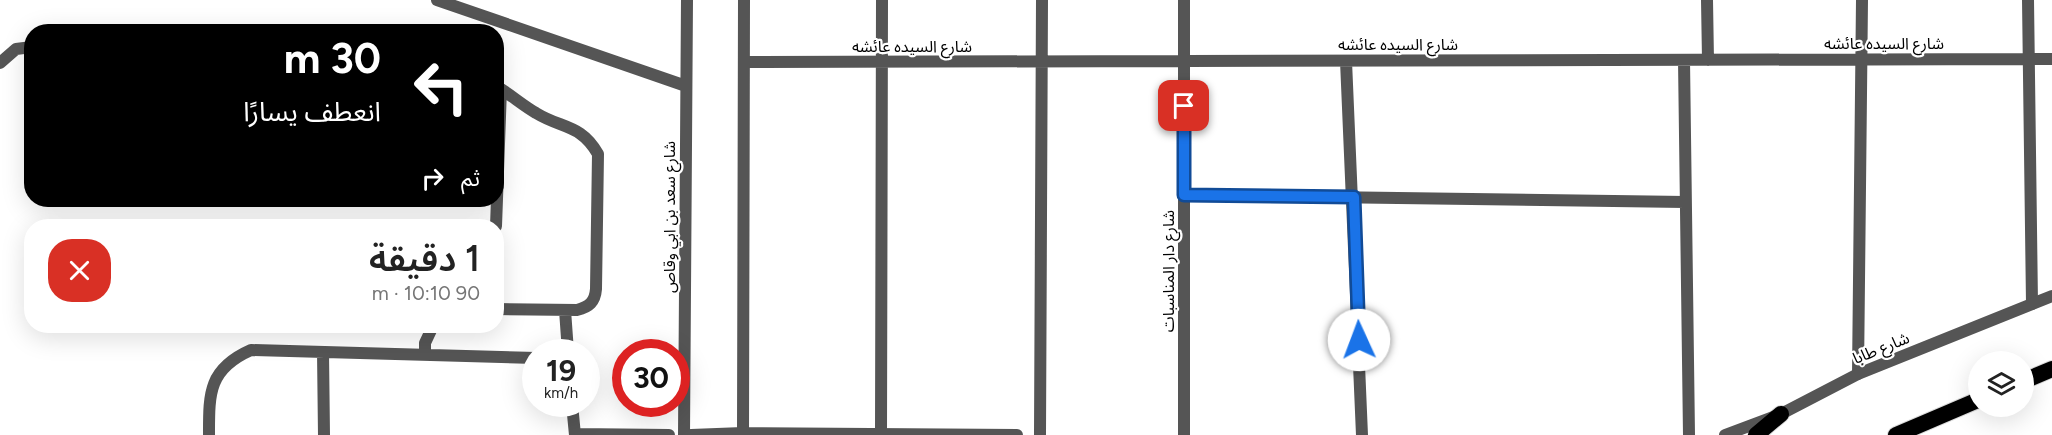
<!DOCTYPE html>
<html lang="ar">
<meta charset="utf-8">
<style>
:root{--surface:#fff;--page:#f2f2f2;--text:#222;--muted:#767676}
body{margin:0;font-family:Figtree,"Noto Sans Arabic",sans-serif;background:var(--page);color:var(--text);direction:rtl;height:100vh;display:flex;flex-direction:column;font-size:22px;white-space:nowrap}
*{box-sizing:border-box;margin:0}
p{font-size:20px;color:var(--muted)}
.icon{flex:none;width:33px;height:33px;fill:none;stroke:currentColor;stroke-width:2;stroke-linecap:round;stroke-linejoin:round}
.map{position:relative;flex:1;overflow:hidden;direction:ltr}
.details{position:absolute;left:24px;top:219px;width:480px;height:114px;display:flex;flex-direction:column;background:var(--surface);border-radius:24px;box-shadow:0 6px 24px #0002;direction:rtl}
.details>*{flex:none}
.hud{position:absolute;left:24px;top:24px;width:480px;height:183px;border-radius:24px;box-shadow:0 6px 24px #0002;direction:rtl;background:#000;color:#fff;overflow:hidden}
.buttons{position:absolute;left:1968px;top:351px;display:grid;gap:12px}
.buttons a{display:grid;place-items:center;width:66px;height:66px;border-radius:50%;background:var(--surface);box-shadow:0 6px 24px #0002;font-size:30px}
.speed{position:absolute;left:522px;top:339px;display:flex;gap:12px;font-size:30px;font-weight:700;text-align:center}
.speed>*{display:grid;place-content:center;width:78px;height:78px;border-radius:50%;background:var(--surface);box-shadow:0 6px 24px #0002;line-height:1}
.speed small{font-size:15px;font-weight:400}
.speed .limit{border:9px solid #d22;background:#fff;color:#111}
.pin{position:absolute;display:grid;place-items:center;width:51px;height:51px;color:#fff;margin:-26px;border-radius:12px;box-shadow:0 3px 9px #0006}
.me{position:absolute;width:66px;margin:-33px;rotate:358deg;stroke-linejoin:round;filter:drop-shadow(0 0 4px #0008)}
.turn{display:flex;align-items:center;gap:21px;height:126px;padding:0 24px;font-size:27px}
.turn .icon{width:78px;height:78px;stroke-width:2.5}
.turn b{display:block;font-size:42px;line-height:51px}
.then{display:flex;align-items:center;height:57px;padding:0 24px;background:#0003;gap:12px;font-size:22px}
.round{display:grid;place-items:center;flex:none;width:63px;height:63px;border-radius:24px;background:var(--page)}
.head{display:flex;align-items:center;justify-content:space-between;height:102px;padding:0 24px}
h1{font-size:36px;font-weight:600;line-height:45px}
.map>svg:first-child{display:block}
.lines{fill:none;stroke-linecap:round;stroke-linejoin:round}
.trunk-casing{stroke:#dbdbdb;stroke-width:18}
.service{stroke:#555;stroke-width:12}
.minor{stroke:#555;stroke-width:12}
.tertiary{stroke:#555;stroke-width:12}
.trunk{stroke:#000;stroke-width:16}
.route-casing{stroke:#114b97;stroke-width:15}
.route{stroke:#1a73e8;stroke-width:10}
.labels{text-anchor:middle;dominant-baseline:central;stroke-width:4.5;stroke-linejoin:round;paint-order:stroke}
.street-label{font-size:16px;fill:#000;stroke:#fff}
</style>
<div class="map">
<svg width="2052" height="435" viewBox="0 0 2052 435">
<rect width="100%" height="100%" fill="#fff"/>
<g class="lines">
<g class="trunk-casing">
<path id="trunk" d="M2024,381L2052,369
M1756,435L1781,414
M1896,435L1978,400"/>
</g>
<path class="service" d="M0,63L16,49L32,47
M496,86C510,94 522,105 536,113C562,129 581,124 598,154L596,289C595,302 589,307 577,310L496,309
M496,226L501,89
M565,310L568,352
M323,352L324,435
M425,355V343L433,326
M572,404L575,435
M575,434L669,435
M209,435C209,394 208,369 251,350L536,358"/>
<path class="minor" d="M437,0L686,86
M1707,0L1708,60
M2028,0L2032,304
M1684,60L1689,435
M1346,61L1362,435
M744,62L2052,59
M1184,195L1685,202
M1858,374L1862,0
M881,434L882,0
M684,435L687,0
M691,435L743,433L1017,435
M743,435L744,0
M1040,435L1042,0
M1184,435V0"/>
<path class="tertiary" d="M1725,435L1781,414L1858,374L2052,296"/>
<use href="#trunk" class="trunk"/>
</g>
<g class="lines">
<g class="route-casing">
<path id="route" d="M1184,106V195L1354,197L1359,340"/>
</g>
<use href="#route" class="route"/>
</g>
<g class="labels">
<g class="street-label">
<text x="1884" y="43">شارع السيده عائشه</text>
<text x="1398" y="44">شارع السيده عائشه</text>
<text x="912" y="46">شارع السيده عائشه</text>
<text transform="translate(669 217) rotate(-90)">شارع سعد بن ابي وقاص</text>
<text transform="translate(1168 271) rotate(-90)">شارع دار المناسبات</text>
<text transform="translate(1881 348) rotate(-22)">شارع طابا</text>
</g>
</g>
</svg>
<div class="buttons">
<a><svg class="icon" aria-label="layers" viewBox="0 0 24 24"><path d="M12 4l9 5-9 5-9-5zM3 14l9 5 9-5"/></svg></a>
</div>
<div class="speed"><div>19<small>km/h</small></div><div class="limit">30</div></div>
<div class="pin" style="left:1184px;top:106px;background:#d93025"><svg class="icon" aria-label="arrive" viewBox="0 0 24 24"><path d="M6 21V4h12l-3 4 3 4H6"/></svg></div>
<svg class="me" style="left:1359px;top:340px" viewBox="-20 -20 40 40"><circle r="19" fill="#fff"/><path d="M0-13L10 11 0 6-10 11z" fill="#1a73e8"/></svg>
<div class="hud">
<div class="turn"><svg class="icon" aria-label="left" viewBox="0 0 24 24"><path d="M17 20v-9H6M10 6l-5 5 5 5"/></svg><div><b>30 m</b>انعطف يسارًا</div></div>
<div class="then">ثم<svg class="icon" aria-label="right" viewBox="0 0 24 24"><path d="M7 20v-9h11M14 6l5 5-5 5"/></svg></div>
</div>
<section class="details">
<div class="head"><div><h1>1 دقيقة</h1><p>90 m · 10:10</p></div><a class="round" style="background:#d93025;color:#fff"><svg class="icon" aria-label="close" viewBox="0 0 24 24"><path d="M6 6l12 12M18 6L6 18"/></svg></a></div>
</section>
</div>
